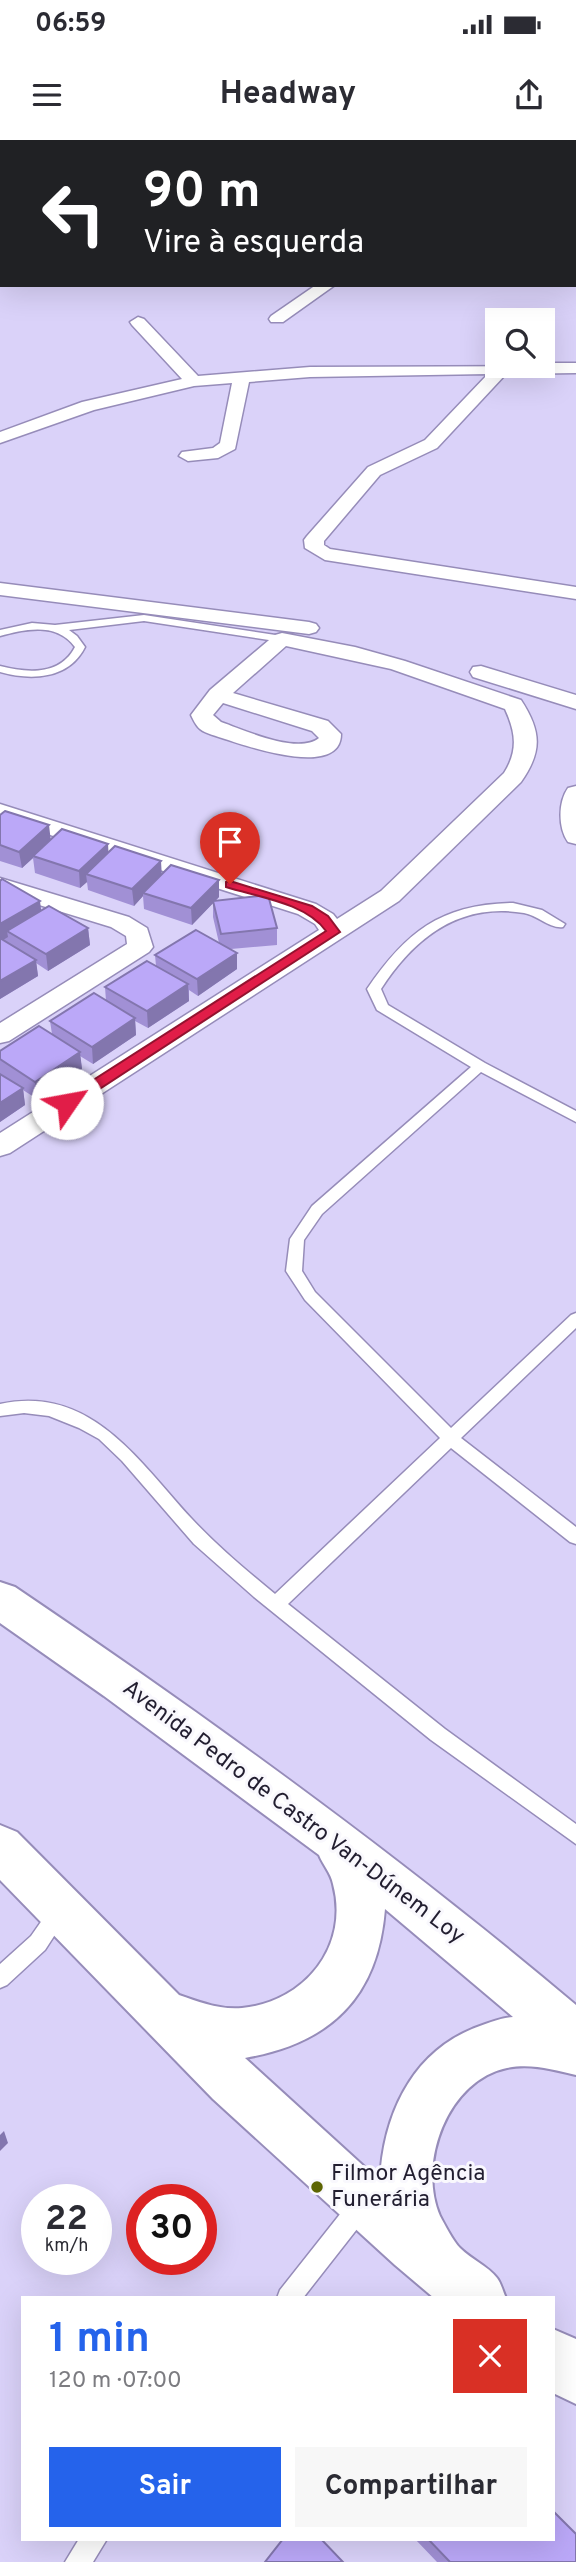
<!DOCTYPE html>
<html lang="pt">
<meta charset="utf-8">
<style>
:root{--surface:#fff;--page:#f7f7f7;--text:#2b2b33;--muted:#7c7c81;--accent:#2563eb}
body{margin:0;font-family:Overpass,sans-serif;background:var(--page);color:var(--text);height:100vh;display:flex;flex-direction:column;font-size:26px;white-space:nowrap}
*{box-sizing:border-box;margin:0}
p{font-size:23px;color:var(--muted)}
.icon{flex:none;width:38px;height:38px;fill:none;stroke:currentColor;stroke-width:2;stroke-linecap:round;stroke-linejoin:round}
.map{position:relative;flex:1;overflow:hidden}
.side{position:absolute;left:21px;top:2156px;width:534px;height:245px;display:flex;flex-direction:column;background:var(--surface);border-radius:0px;box-shadow:0 7px 28px #0002}
.side>*{flex:none}
.banner{position:absolute;left:0px;top:0px;width:578px;height:147px;box-shadow:0 7px 28px #0002;background:#202124;color:#fff;overflow:hidden}
.tools{position:absolute;left:485px;top:168px;display:grid;gap:14px}
.tools a{display:grid;place-items:center;width:70px;height:70px;border-radius:0px;background:var(--surface);box-shadow:0 7px 28px #0002;font-size:35px}
.speed{position:absolute;left:21px;top:2044px;display:flex;gap:14px;font-size:35px;font-weight:700;text-align:center}
.speed>*{display:grid;place-content:center;width:91px;height:91px;border-radius:50%;background:var(--surface);box-shadow:0 7px 28px #0002;line-height:1}
.speed small{font-size:18px;font-weight:400}
.speed .limit{border:10px solid #d22;background:#fff;color:#111}
.pin{position:absolute;display:grid;place-items:center;width:60px;height:60px;color:#fff;margin:-72px -30px;border-radius:50% 50% 50% 0;rotate:-45deg;box-shadow:0 0 7px #0007}
.pin .icon{rotate:45deg}
.me{position:absolute;width:77px;margin:-38px;rotate:57deg;stroke-linejoin:round;filter:drop-shadow(0 0 5px #0008)}
.turn{display:flex;align-items:center;gap:24px;height:147px;padding:0 28px;font-size:32px}
.turn .icon{width:91px;height:91px;stroke-width:2.5}
.turn b{display:block;font-size:49px;line-height:60px}
.round{display:grid;place-items:center;flex:none;width:74px;height:74px;border-radius:0px;background:var(--page)}
.summary{display:flex;align-items:center;justify-content:space-between;height:119px;padding:0 28px}
h1{font-size:42px;font-weight:700;line-height:52px;color:var(--accent)}
.primary-button{display:flex;gap:14px;margin-top:auto;padding:14px 28px}
.primary-button a{flex:1;height:80px;border-radius:0px;background:var(--accent);color:#fff;font-size:28px;font-weight:700;line-height:80px;text-align:center}
.primary-button a+a{background:var(--page);color:var(--text)}
.status{display:flex;justify-content:space-between;align-items:center;height:49px;padding:0 35px;background:var(--surface);direction:ltr}
.status svg{height:19px;fill:currentColor}
header{display:flex;justify-content:space-between;align-items:center;height:91px;padding:0 28px;background:var(--surface);font-size:32px;font-weight:700}
.map>svg:first-child{display:block}
.lines{fill:none;stroke-linecap:round;stroke-linejoin:round}
.lane-casing{stroke:#968cb9;stroke-width:3}
.street-casing{stroke:#968cb9;stroke-width:3}
.highway-casing{stroke:#968cb9;stroke-width:4}
.lane{fill:#fff;fill-rule:evenodd}
.street{fill:#fff;fill-rule:evenodd}
.highway{fill:#fff;fill-rule:evenodd}
.wall{fill:#a190d5}
.shaded-wall{fill:#8376ae}
.building{fill:#bba8f8;stroke:#8376ae;stroke-width:2}
.route{fill:#e11d48;stroke:#92132f;stroke-width:2}
.poi-dot{fill:#5d6503;stroke:#f9f8fd;stroke-width:2.5}
.labels{text-anchor:middle;dominant-baseline:central;stroke-width:6;stroke-linejoin:round;paint-order:stroke}
.near-street-label{font-size:23px;fill:#221e30;stroke:#f9f8fd}
.near-poi-label{font-size:23px;fill:#221e30;stroke:#f9f8fd;text-anchor:start}
</style>
<div class="status"><b>06:59</b><svg viewBox="0 0 49 12"><path d="M0 12V9h3v3zM5 12V6h3v6zM10 12V3h3v9zM15 12V0h3v12zM26 1h20v11H26zM47 4h2v5h-2z"/></svg></div>
<header><svg class="icon" aria-label="menu" viewBox="0 0 24 24"><path d="M4 6h16M4 12h16M4 18h16"/></svg>Headway<svg class="icon" aria-label="share" viewBox="0 0 24 24"><path d="M12 15V3M7 8l5-5 5 5M5 13v7h14v-7"/></svg></header>
<div class="map">
<svg width="576" height="2422" viewBox="0 0 576 2422">
<rect width="100%" height="100%" fill="#dad2f9"/>
<g class="lines">
<g class="lane-casing">
<path id="lane" d="M144,475L282,496L287,499L282,502L144,481L69,490L77,496L85,507C69,539 32,541 0,532V526C27,533 60,536 75,507C57,482 25,489 0,496V490L32,483L55,485Z
M513,763L542,770L565,784L563,787C550,789 537,775 524,773C459,762 414,798 381,849L388,865L485,923L576,971V982L481,932L322,1074L304,1100L302,1131L315,1152L451,1288L571,1175L576,1173V1188L461,1298L576,1387V1404L570,1402L451,1308L288,1464L445,1589L576,1684V1704L431,1600L254,1457L194,1404L122,1321L99,1299L79,1288L49,1276L24,1273L0,1276V1264C91,1244 139,1322 191,1378C217,1406 246,1430 275,1454L440,1298L305,1160L286,1131L290,1099L312,1066L471,927L377,870L367,849C406,792 441,764 513,763Z
M59,1764L66,1766L69,1773L45,1810L7,1845L0,1848V1824L31,1796L52,1766Z
M360,2056L368,2059L371,2067L368,2075L303,2158H277L280,2150L352,2059Z
M79,2399H107L93,2422H65Z"/>
</g>
<g class="street-casing">
<path id="street" d="M269,0H291L292,2H271Z
M446,0H460L445,2Z
M562,0H576V6V2Z
M316,145H335L283,182H271L269,179L271,176Z
M138,177L144,179L198,236L310,227L542,226V223H576V233L506,234L437,308L380,335L324,401V405L330,409L576,447V459L325,420L305,408L304,400L307,396L368,327L425,300L488,234L310,237L249,242L235,309L218,318L188,321L179,316L182,312L213,308L220,303L232,243L194,246L94,270L0,303V292L82,262L182,239L132,185L130,182Z
M0,443L309,482L316,484L319,488L316,492L309,494L0,455Z
M282,493L355,507L405,521L521,560C542,592 542,612 521,642L399,761L10,1013L0,1016V993L319,790L315,784L298,774L0,679V664L316,764L333,774L337,779L381,751L504,633C518,611 516,593 505,569L391,529L286,506L233,553L328,581L341,594C341,639 246,606 225,599C217,596 206,594 200,589C196,586 193,579 191,575L210,550L275,495ZM223,563L312,591L319,598C298,615 244,590 221,582L213,575Z
M481,526L576,555V569L473,537L470,532L473,527Z
M576,646V704L568,702C558,688 558,662 568,648Z
M0,738L129,777L147,788L153,807L149,812L9,901L0,903V883L127,804L126,796L111,787L0,753Z"/>
</g>
<g class="highway-casing">
<path id="highway" d="M0,1442L15,1447C209,1578 397,1714 576,1865V1935C554,1930 531,1923 507,1928C448,1940 417,2023 440,2076C445,2085 453,2101 460,2108C471,2119 488,2126 497,2138C501,2143 503,2152 506,2158H434L395,2125L213,1959L0,1740V1685L17,1692L179,1855C199,1862 220,1870 242,1868C304,1862 350,1807 333,1744C331,1733 323,1725 319,1715L104,1556L0,1483ZM385,1769L513,1877C500,1878 485,1884 472,1889C410,1915 383,1977 380,2041L245,1918C331,1903 378,1857 385,1769Z
M553,2189L576,2199V2264L553,2253Z"/>
</g>
<use href="#lane" class="lane"/>
<use href="#street" class="street"/>
<use href="#highway" class="highway"/>
</g>
<path class="wall" d="M0,675L51,700L108,712L162,734L219,740V757L216,760L277,788V805L231,809L237,813V829L198,856L189,850V861L148,888L135,881L136,895L93,924L80,916L82,929L37,959L23,950L25,965L0,982V911L52,894L50,881L106,861L105,847L156,826L155,815L219,803L213,777V763L192,785L144,769L143,756L134,766L88,750L87,742L80,748L35,733L33,718L22,728L0,721Z
M0,741L41,771L88,788L90,805L48,831L36,823L38,836L0,859Z
M415,2399H553L576,2422H437Z"/>
<path class="shaded-wall" d="M49,685L51,702L33,716V718L22,728L19,712Z
M108,704L109,720L86,734L87,742L80,748L79,731Z
M161,721L162,738L143,753V756L134,766L132,749Z
M219,740V757L192,785L191,768Z
M40,761L42,777L7,791L8,797L0,802V784Z
M88,788L90,805L48,831L46,814Z
M237,813V829L198,856L197,839Z
M36,820L38,836L0,859V841Z
M188,844L189,861L148,888L147,871Z
M135,878L136,895L93,924L92,907Z
M80,912L82,929L37,959L35,942Z
M23,948L25,965L0,982V963Z
M4,1991L8,2003L0,2011V1995Z"/>
<path class="building" d="M5,671L49,685L19,712L0,705V675Z
M62,689L108,704L79,731L33,716Z
M115,706L161,721L132,749L86,734Z
M171,725L219,740L191,768L143,753Z
M2,739L40,761L0,784V741Z
M268,755L277,788L221,794L213,761Z
M49,766L88,788L46,814L7,791Z
M196,790L237,813L197,839L155,815Z
M0,798L36,820L0,841Z
M147,821L188,844L147,871L105,847Z
M94,853L135,878L92,907L50,881Z
M39,886L80,912L35,942L0,919V911Z
M0,934L23,948L0,963Z
M553,2371L576,2394V2422H450L428,2399H553Z
M283,2399H321L343,2422H265Z"/>
<path class="route" d="M230,741L312,766L328,776L340,792L72,967H62V960L326,791C306,763 258,757 226,747V742Z"/>
<circle class="poi-dot" cx="317" cy="2047" r="7"/>
<g class="labels">
<g class="near-street-label">
<text transform="translate(293 1673) rotate(37)">Avenida Pedro de Castro Van-Dúnem Loy</text>
</g>
<g class="near-poi-label">
<text x="331" y="2034">Filmor Agência<tspan x="331" dy="26">Funerária</tspan></text>
</g>
</g>
</svg>
<div class="tools">
<a><svg class="icon" aria-label="search" viewBox="0 0 24 24"><circle cx="10" cy="10" r="6"/><path d="M15 15l6 6"/></svg></a>
</div>
<div class="speed"><div>22<small>km/h</small></div><div class="limit">30</div></div>
<div class="pin" style="left:230px;top:744px;background:#d93025"><svg class="icon" aria-label="arrive" viewBox="0 0 24 24"><path d="M6 21V4h12l-3 4 3 4H6"/></svg></div>
<svg class="me" style="left:67px;top:963px" viewBox="-20 -20 40 40"><circle r="19" fill="#fff"/><path d="M0-13L10 11 0 6-10 11z" fill="#e11d48"/></svg>
<div class="banner">
<div class="turn"><svg class="icon" aria-label="left" viewBox="0 0 24 24"><path d="M17 20v-9H6M10 6l-5 5 5 5"/></svg><div><b>90 m</b>Vire à esquerda</div></div>
</div>
<section class="side">
<div class="summary"><div><h1>1 min</h1><p>120 m · 07:00</p></div><a class="round" style="background:#d93025;color:#fff"><svg class="icon" aria-label="close" viewBox="0 0 24 24"><path d="M6 6l12 12M18 6L6 18"/></svg></a></div>
<div class="primary-button"><a>Sair</a><a>Compartilhar</a></div>
</section>
</div>
